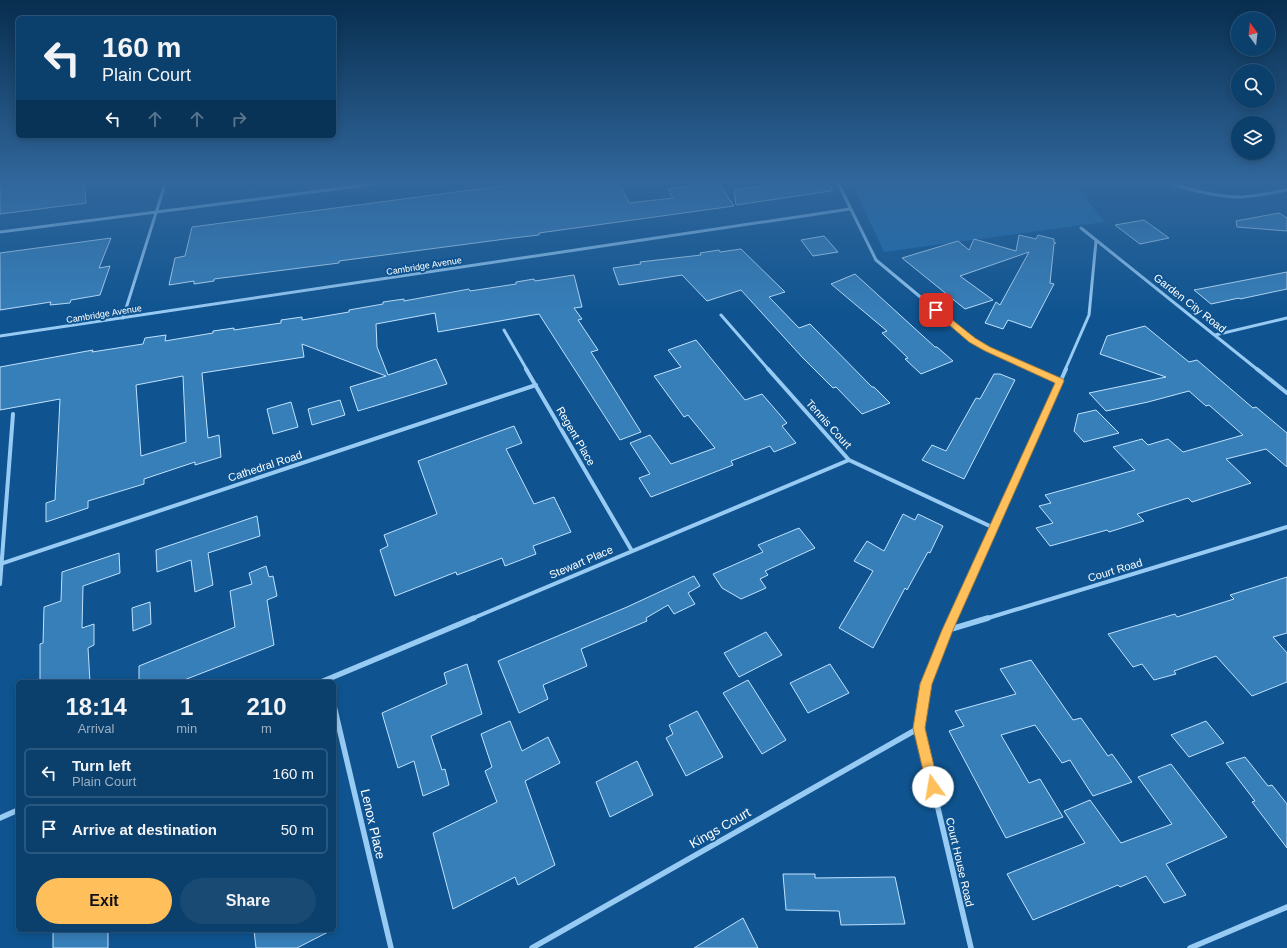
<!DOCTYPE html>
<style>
:root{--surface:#0b3f6c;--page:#194a74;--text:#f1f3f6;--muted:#9aafc2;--line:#2b587f;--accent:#ffbf5b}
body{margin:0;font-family:Helvetica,sans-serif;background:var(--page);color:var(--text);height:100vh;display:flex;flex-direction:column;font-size:15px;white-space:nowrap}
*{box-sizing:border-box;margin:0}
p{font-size:13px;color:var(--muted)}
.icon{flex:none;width:22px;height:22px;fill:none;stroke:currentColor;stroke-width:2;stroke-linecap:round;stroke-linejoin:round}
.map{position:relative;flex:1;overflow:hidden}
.side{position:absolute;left:16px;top:680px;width:320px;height:252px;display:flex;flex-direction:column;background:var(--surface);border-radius:6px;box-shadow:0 2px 10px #0003,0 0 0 1px var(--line)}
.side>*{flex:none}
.guide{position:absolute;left:16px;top:16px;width:320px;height:122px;border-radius:6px;box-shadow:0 2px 10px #0003,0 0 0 1px var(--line);background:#0b3f6c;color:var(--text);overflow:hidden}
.needle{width:26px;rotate:345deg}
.fabs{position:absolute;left:1231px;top:12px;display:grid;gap:8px}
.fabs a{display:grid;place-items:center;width:44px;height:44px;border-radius:50%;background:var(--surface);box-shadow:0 2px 10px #0003,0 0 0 1px var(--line);font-size:20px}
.pin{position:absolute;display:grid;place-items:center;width:34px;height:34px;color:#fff;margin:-17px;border-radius:8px;box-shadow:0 2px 6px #0006}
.me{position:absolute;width:44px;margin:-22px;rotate:347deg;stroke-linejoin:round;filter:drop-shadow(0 0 3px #0008)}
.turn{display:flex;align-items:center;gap:14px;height:84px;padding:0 20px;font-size:18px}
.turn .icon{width:52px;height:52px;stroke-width:2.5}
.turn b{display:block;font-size:28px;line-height:34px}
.lanes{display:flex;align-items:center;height:38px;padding:0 20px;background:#0003;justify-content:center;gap:20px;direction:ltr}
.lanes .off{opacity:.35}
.eta{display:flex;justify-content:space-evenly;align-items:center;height:68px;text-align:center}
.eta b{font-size:24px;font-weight:700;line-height:28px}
.button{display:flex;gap:8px;margin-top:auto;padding:8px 20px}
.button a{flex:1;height:46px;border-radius:24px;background:var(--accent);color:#111;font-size:16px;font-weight:700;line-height:46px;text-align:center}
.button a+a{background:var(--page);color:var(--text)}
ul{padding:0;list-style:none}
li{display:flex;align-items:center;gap:12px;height:50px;margin:0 8px 6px;padding:0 12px;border:2px solid var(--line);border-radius:6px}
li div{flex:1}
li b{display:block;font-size:15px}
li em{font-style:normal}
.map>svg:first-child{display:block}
.green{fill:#1d6dae}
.building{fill:#377fb9;stroke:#c0e2fe;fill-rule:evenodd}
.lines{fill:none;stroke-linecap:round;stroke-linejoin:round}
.street-far2{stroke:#98cbf4;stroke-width:3}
.street-far1{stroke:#98cbf4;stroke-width:4}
.street{stroke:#98cbf4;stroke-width:5.5}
.route{fill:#ffbf5b;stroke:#a67c3b}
.labels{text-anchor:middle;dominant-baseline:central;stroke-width:4;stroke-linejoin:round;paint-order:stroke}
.far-street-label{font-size:9px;fill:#fff;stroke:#0f5490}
.street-label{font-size:11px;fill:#fff;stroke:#0f5490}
.near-street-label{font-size:13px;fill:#fff;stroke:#0f5490}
</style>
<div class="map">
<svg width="1287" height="948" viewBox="0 0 1287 948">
<rect width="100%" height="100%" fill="#0f5490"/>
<path class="green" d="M851,181H1071L1105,222L884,252Z"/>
<path class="building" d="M0,181H84L86,203L0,214Z
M539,181H618L629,203L673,198L668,189L718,182L734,206L539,233V235L513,238L339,261V263L214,279V281L194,284V281L169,285L175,258L185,256L192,227Z
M763,181H831V191L736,205L734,190L766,185Z
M1279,213L1287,218V231L1237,227L1236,221Z
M1144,220L1169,238L1140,244L1115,225Z
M1019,235L1036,239L1038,235L1054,239V243H1056L1054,244L1050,283L1054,284L1031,328L1008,320L1003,329L985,323L996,302L1000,305L1029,252L960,276L993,300L965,309L902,258L958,241L969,250L974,239L1016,251Z
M824,236L838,252L813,256L801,240Z
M111,238L99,268L110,266L100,295L71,300L70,303L50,305L51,302L0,310V253Z
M741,249L785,292L769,297L799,328L810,324L872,387H874L890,403L862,414L836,387L833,388L802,357L741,290L707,301L682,275L619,285L613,268L641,264L640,262L701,255L700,253L719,250L720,252Z
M1287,272V289L1240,299L1239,298L1211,304L1194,290Z
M855,274L935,347H937L953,361L921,374L905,359L908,358L882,333L887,331L831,284Z
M574,275L582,307L574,308L582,319L578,320L598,350L591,352L641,432L620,440L539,314L438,332L435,313L376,324L377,347L388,375L436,359L447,384L358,411L350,387L386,376L302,344L304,357L202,373L208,438L219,435L221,457L195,465V462L144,479V484L88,501V508L46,522V503L55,500L60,399L0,410V367L93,350L92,352L143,344L145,338L166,335L165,341L213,333V331L234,328V330L281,323V320L302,317V320L349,312V310L383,304V302L404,299V301L469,289L470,291L516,284V282L534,279L535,281ZM183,376L186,442L141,456L136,385Z
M1145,326L1189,362L1197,360L1253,408L1256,407L1287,433V467L1266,449L1226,459L1251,483L1192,502L1188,498L1137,514L1144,521L1109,532L1107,530L1050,546L1036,528L1053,523L1039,506L1051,503L1045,495L1135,470L1113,447L1142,439L1148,445L1168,439L1183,452L1243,435L1209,405L1206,406L1189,391L1148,402L1106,411L1089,393L1166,377L1100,354L1107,336Z
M696,340L745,400L762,394L787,423L782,426L796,443L774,452L770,446L731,461L733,465L651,497L639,478L650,474L630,443L650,435L671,464L715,448L688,415L684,417L654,376L681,367L668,350Z
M994,374H1000L1015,380L964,479L922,460L932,445L946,451L976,398L980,399Z
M340,400L345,415L312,425L308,409Z
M291,402L298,427L273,434L267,409Z
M1096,410L1119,433L1084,442L1074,431L1078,414Z
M514,426L522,443L506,449L534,504L554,497L571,532L533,546L536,554L505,566L502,558L457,575L456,572L395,596L380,550L388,546L384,535L437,514L418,461Z
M903,514L915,520L918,514L943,526L930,553L928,552L907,590L905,588L873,648L839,628L873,571L854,561L867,541L884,551Z
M257,516L260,536L208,553L213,585L195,592L191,560L157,572L156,550Z
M799,528L815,548L765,571L768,575L760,579L766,588L741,599L722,588L713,574L763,552L758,545Z
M119,553L120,573L83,586L82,628L94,624V645L88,648L90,682H40V644L43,643L44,607L61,601L62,572Z
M266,566L269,577L273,576L277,596L267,600L274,645L179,682H139V666L235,627L230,591L252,584L249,573Z
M694,576L700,586L688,593L695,604L674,614L668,605L646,618L647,621L581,649L587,666L543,685L548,699L519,713L498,661L627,607Z
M1287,577V633L1273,637L1287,653V682L1252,696L1216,656L1174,671L1176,674L1154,680L1142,664L1133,667L1108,634L1175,614L1177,617L1234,599L1230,595Z
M150,602L151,624L133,631L132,608Z
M766,632L782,655L739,677L724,653Z
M1031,660L1073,720L1081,718L1108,756L1112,754L1132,782L1093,796L1070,760L1062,763L1035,725L1001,735L1029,783L1040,779L1063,817L1006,838L949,731L964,726L955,711L1016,694L1000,669Z
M467,664L482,714L431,736L442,770L445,769L449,785L423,796L414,761L398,768L382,713L447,684L444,673Z
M830,664L849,693L808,713L790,683Z
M748,680L786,740L762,754L723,693Z
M697,711L723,757L686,776L666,738L673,734L669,725Z
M510,721L522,751L548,737L560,763L525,781L555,865L518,885L515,877L453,909L433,833L497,802L485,771L492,767L481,734Z
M1206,721L1224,743L1189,757L1171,735Z
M1245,757L1268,786L1272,785L1287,804V848L1252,802L1255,801L1226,763Z
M637,761L653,795L610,817L596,782Z
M1171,764L1227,837L1166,864L1186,895L1164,903L1146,876L1120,887L1118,885L1033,920L1007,874L1085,843L1064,811L1090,800L1121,843L1172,824L1138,777Z
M783,874H815V878L895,877L905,924L841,925L839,911L786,910Z
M743,918L758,948H694Z
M53,930H108V948H53Z
M254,930H332L297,948H256Z"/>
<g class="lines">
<path class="street-far2" d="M837,181L876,260L972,340L988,349L1035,370
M1163,181C1188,189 1215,197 1241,197C1257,196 1272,193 1287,190
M1081,228L1258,370
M0,232L398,181
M721,315L769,370
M123,318L166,181
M504,330L527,370
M1215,335L1287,318
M0,336L850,209
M1065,370L1089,315L1096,241"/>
<path class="street-far1" d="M526,369L632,551
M768,369L849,460L994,528
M1033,369L1060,381
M1257,369L1287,393
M0,564L536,385
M0,584L13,414
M471,619L849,460
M953,619L1066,369
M985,619L1287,527"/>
<path class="street" d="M953,618L926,684L919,728L971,948
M948,630L988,618
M321,682L474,618
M334,706L391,948
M0,818L18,810
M532,948L919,728
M1190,948L1287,907"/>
</g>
<linearGradient id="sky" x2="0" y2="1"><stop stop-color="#082e4f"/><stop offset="0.58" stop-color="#31679c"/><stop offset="1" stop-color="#31679c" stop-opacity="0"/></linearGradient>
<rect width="1287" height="314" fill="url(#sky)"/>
<path class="route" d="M936,307L975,338L990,347L1063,379L1064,381L953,630L932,684L925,728L939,787L937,791L933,793L928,791L927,787L913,728L920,684L942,630L1055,383L985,351L969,342L933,311V308Z"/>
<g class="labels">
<g class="far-street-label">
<text transform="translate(424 266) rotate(-9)">Cambridge Avenue</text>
<text transform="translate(104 314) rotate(-9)">Cambridge Avenue</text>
</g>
<g class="street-label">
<text transform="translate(1190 303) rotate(38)">Garden City Road</text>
<text transform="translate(829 424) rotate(48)">Tennis Court</text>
<text transform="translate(576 436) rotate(60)">Regent Place</text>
<text transform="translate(265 466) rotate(-18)">Cathedral Road</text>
<text transform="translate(581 562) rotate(-23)">Stewart Place</text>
<text transform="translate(1115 570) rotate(-17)">Court Road</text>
<text transform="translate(960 862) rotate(77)">Court House Road</text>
</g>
<g class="near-street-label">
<text transform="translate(373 824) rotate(77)">Lenox Place</text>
<text transform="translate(720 828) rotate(-30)">Kings Court</text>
</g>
</g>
</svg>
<div class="fabs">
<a><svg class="needle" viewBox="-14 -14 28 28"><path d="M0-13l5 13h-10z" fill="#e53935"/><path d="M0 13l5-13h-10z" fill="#9aafc2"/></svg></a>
<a><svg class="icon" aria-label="search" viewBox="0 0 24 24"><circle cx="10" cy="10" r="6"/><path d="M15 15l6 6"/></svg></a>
<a><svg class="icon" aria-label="layers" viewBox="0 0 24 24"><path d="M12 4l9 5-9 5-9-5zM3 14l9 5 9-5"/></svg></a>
</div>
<div class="pin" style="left:936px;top:310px;background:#d93025"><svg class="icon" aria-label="arrive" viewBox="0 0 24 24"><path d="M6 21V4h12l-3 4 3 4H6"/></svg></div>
<svg class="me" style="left:933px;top:787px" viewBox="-20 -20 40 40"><circle r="19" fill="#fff"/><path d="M0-13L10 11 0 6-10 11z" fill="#ffbf5b"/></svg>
<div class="guide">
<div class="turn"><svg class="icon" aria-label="left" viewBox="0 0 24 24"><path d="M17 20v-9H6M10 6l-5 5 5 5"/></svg><div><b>160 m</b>Plain Court</div></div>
<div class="lanes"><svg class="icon" aria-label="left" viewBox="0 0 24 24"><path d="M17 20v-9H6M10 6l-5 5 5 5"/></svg><svg class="icon off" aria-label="ahead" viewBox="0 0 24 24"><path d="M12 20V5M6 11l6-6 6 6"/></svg><svg class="icon off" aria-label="ahead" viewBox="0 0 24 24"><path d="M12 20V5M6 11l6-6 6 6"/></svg><svg class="icon off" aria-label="right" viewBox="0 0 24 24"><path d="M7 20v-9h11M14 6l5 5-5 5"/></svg></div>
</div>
<section class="side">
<div class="eta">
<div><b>18:14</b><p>Arrival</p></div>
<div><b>1</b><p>min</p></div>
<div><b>210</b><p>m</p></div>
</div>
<ul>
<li><svg class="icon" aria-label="left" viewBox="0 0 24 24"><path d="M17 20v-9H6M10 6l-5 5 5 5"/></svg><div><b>Turn left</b><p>Plain Court</p></div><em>160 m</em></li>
<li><svg class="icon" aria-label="arrive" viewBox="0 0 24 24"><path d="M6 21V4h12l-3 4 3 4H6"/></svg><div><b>Arrive at destination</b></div><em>50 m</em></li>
</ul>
<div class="button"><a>Exit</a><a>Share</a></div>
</section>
</div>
